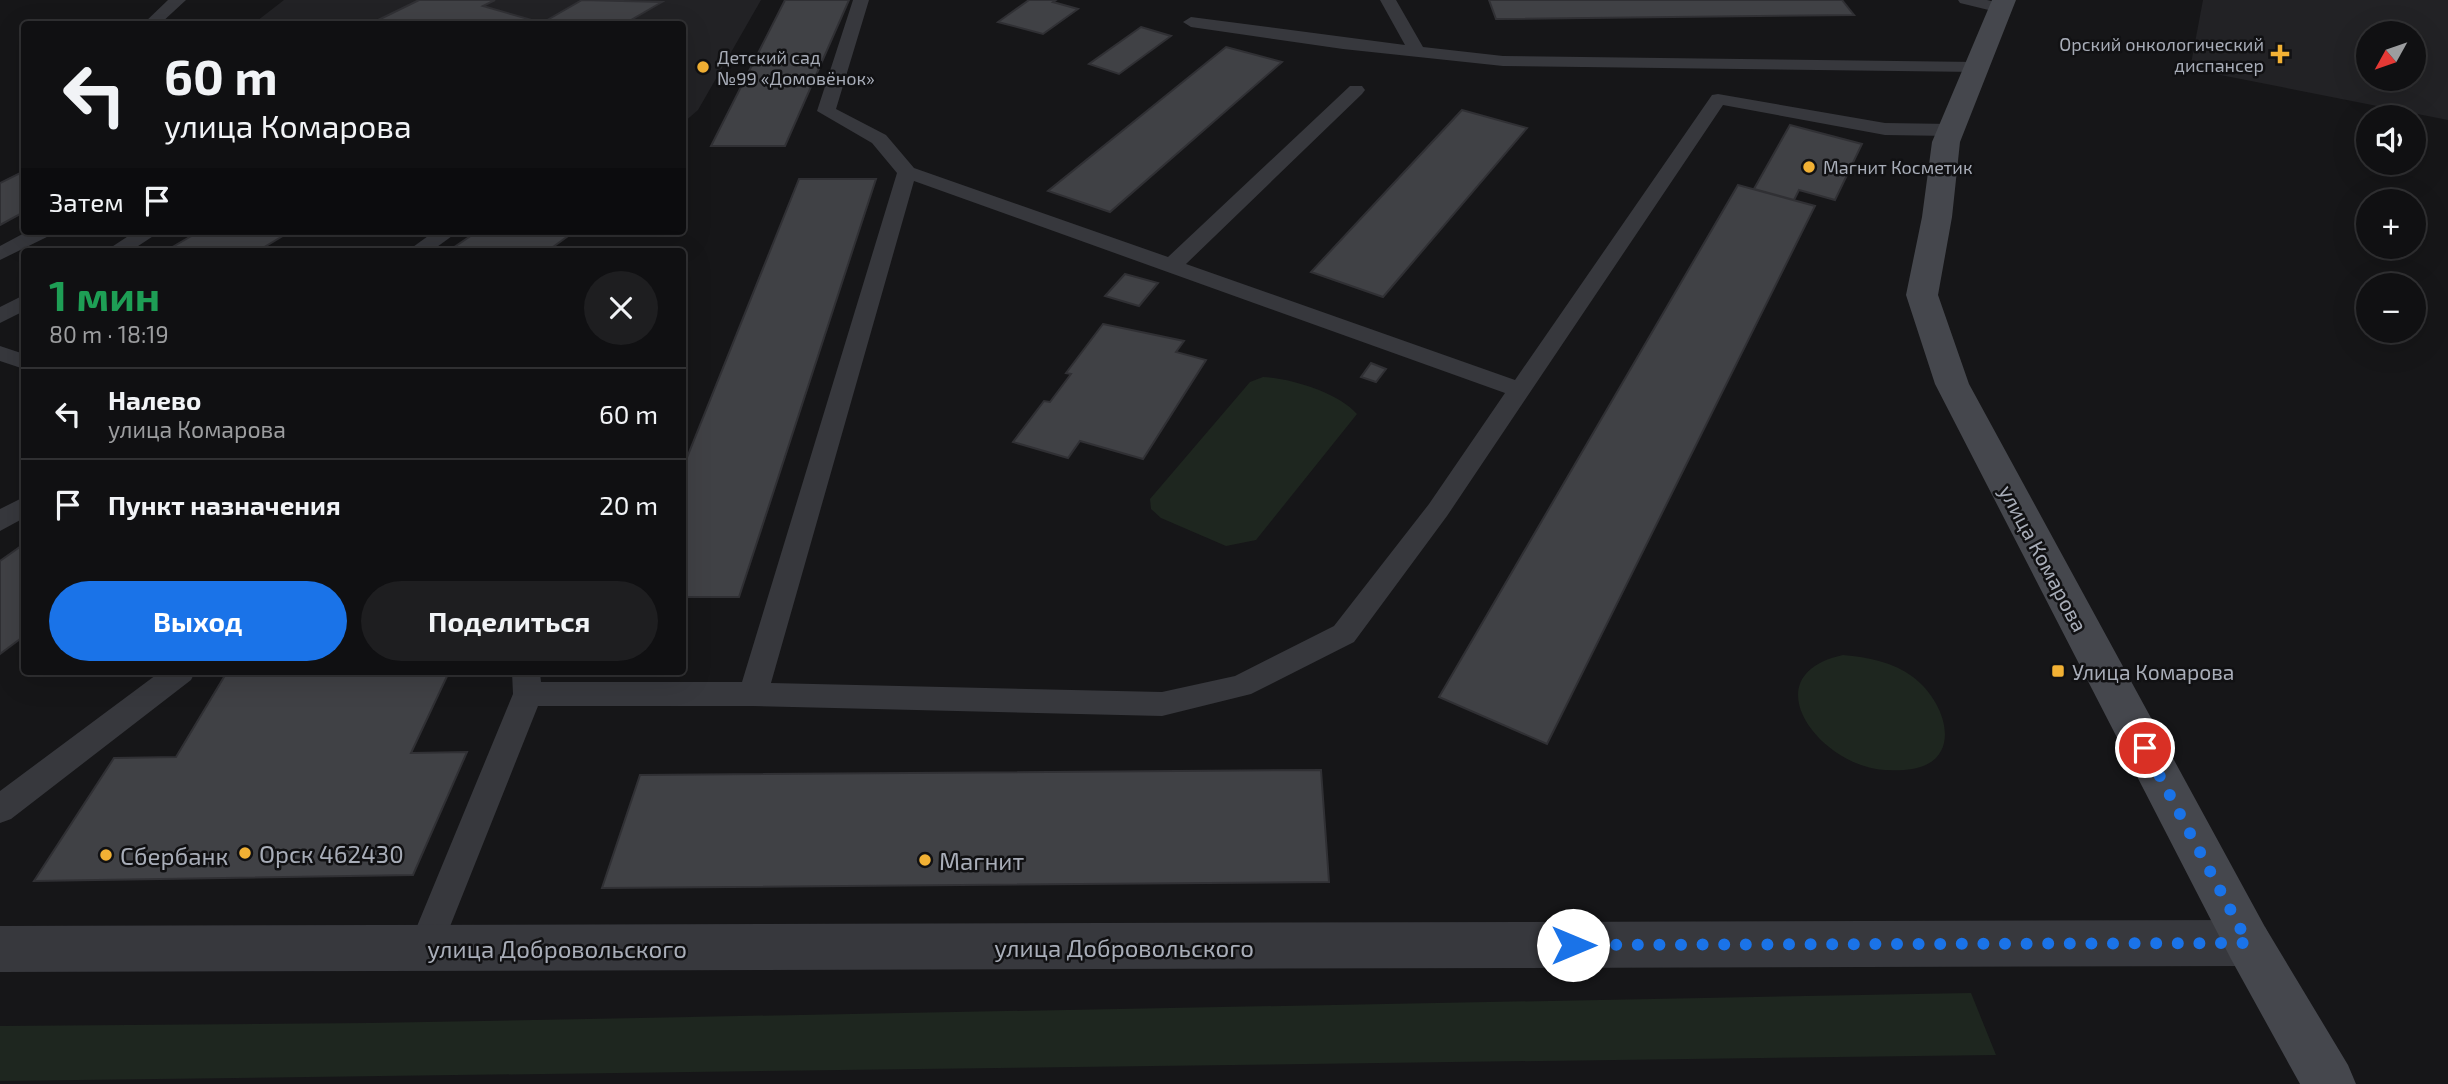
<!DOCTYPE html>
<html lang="ru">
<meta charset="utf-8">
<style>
:root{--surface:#101012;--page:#1e1e20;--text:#f1f3f6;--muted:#9c9d9f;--line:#303032;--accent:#1a73e8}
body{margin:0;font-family:"Exo 2",sans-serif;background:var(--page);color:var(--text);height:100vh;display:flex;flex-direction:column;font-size:26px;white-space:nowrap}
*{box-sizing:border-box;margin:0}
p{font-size:23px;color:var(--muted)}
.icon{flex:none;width:38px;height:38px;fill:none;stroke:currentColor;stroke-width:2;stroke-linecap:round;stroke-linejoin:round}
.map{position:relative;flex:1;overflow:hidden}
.side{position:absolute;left:21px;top:248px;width:665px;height:427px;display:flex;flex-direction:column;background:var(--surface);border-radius:7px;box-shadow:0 7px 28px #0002,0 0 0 2px var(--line)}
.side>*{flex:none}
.banner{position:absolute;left:21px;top:21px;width:665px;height:214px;border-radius:7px;box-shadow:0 7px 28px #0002,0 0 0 2px var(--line);background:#101012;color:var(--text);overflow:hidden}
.needle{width:46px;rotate:230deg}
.controls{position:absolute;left:2356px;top:21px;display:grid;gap:14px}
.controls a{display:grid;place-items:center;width:70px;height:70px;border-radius:50%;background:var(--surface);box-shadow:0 7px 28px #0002,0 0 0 2px var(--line);font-size:35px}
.pin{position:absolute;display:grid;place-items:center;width:60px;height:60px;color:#fff;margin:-30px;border:4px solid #fff;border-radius:50%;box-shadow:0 2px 7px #0007}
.me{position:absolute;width:77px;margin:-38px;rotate:90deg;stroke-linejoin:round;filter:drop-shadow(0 0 5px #0008)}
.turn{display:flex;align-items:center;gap:24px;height:147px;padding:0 28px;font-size:32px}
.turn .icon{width:91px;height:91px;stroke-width:2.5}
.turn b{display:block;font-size:49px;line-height:60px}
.then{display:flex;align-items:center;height:66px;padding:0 28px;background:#0003;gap:14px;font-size:26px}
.round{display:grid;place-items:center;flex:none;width:74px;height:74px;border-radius:37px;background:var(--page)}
.overview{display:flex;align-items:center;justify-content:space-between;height:119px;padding:0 28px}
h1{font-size:42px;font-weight:700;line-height:52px;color:#1e9e55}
.cta{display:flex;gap:14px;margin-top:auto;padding:14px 28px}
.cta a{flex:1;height:80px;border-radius:42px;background:var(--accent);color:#fff;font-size:28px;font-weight:700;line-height:80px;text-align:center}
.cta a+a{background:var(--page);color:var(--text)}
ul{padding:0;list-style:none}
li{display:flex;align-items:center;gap:21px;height:91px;padding:0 28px;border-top:2px solid var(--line)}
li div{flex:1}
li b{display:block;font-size:26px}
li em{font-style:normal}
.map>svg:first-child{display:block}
.built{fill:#222225;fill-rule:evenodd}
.green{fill:#1e261f}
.building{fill:#404145;stroke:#303034;stroke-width:2}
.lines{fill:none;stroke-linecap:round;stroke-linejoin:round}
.service{fill:#37383d;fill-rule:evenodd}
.minor{fill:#37383d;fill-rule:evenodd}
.secondary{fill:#45474d;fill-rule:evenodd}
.route{stroke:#1a73e8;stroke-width:12;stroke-dasharray:0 21.6}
.poi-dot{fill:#f2b134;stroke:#111113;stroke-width:2.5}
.labels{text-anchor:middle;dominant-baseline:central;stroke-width:5;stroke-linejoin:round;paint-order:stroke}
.far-poi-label{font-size:18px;fill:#a8adb8;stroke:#111113;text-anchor:start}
.street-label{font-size:21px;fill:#a8adb8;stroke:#111113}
.poi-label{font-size:21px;fill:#a8adb8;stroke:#111113;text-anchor:start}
.near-poi-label{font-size:24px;fill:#a8adb8;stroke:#111113;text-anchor:start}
.near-street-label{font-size:24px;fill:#a8adb8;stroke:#111113}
</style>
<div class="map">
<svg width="2448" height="1084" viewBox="0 0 2448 1084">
<rect width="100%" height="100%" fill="#161618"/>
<path class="built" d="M284,0H761L698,110L683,123L682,24H253Z
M2203,0H2448V120L2190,69ZM2368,33H2413V79H2368Z"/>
<path class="green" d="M1263,377C1290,378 1339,393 1357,414L1256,540L1226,546L1161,518L1151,509L1150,499L1250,382Z
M1843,655C1868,657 1893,662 1913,677C1949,704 1965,766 1904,770C1889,771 1875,770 1861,765C1806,746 1761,673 1843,655Z
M1971,993L1996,1055L0,1081V1026L370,1023Z"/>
<path class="building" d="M419,0H495L483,6L542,23L582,0L662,2L624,24H370Z
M785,0H849L785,146H711Z
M1029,0H1056L1053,2L1078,9L1043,34L998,22Z
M1489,0H1842L1854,15L1496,19Z
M1141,27L1171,36L1119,74L1089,64Z
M1226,47L1282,62L1110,212L1048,191Z
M1462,110L1527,128L1383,297L1311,272Z
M1790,125L1862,144L1835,200L1799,190L1794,200L1754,189Z
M24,171V212L0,225V183Z
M799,179H876L739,597H682V470Z
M1738,185L1815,206L1547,744L1439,697Z
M200,231H291L256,252H164Z
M478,231H575L546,252H447Z
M1125,274L1158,283L1139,306L1105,296Z
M1103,324L1184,341L1176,352L1206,360L1143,459L1080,441L1068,458L1013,442L1044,401L1050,402L1071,374L1066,373Z
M1371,363L1386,369L1376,382L1361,377Z
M24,544V636L0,654V561Z
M227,672H449L411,753L467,752L413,875L34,881L114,758L176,757Z
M1321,770L1329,882L602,888L640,775Z"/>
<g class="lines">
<path class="service" d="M168,0H186L160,24H143Z
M853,0H869L836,109L886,135L914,168L1168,257L1350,86H1362L1365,90L1362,94L1186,264L1515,380L1712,95L1718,94L1885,123L1951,124L1960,130L1951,136L1885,135L1723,105L1447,516L1354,642L1251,694L1162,716L753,706H538L437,959L425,964L413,959L408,948L513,694L512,672H540L541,682H742L897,173L872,143L817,111ZM914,181L1505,393L1429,504L1334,626L1235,676L1162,692L771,683Z
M1380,0H1396L1423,47L1503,56L1977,62L1986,67L1977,72L1503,66L1343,49L1191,27L1183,22L1191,17L1405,45Z
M1958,0H1987L2007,5L2009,8L2001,13L1960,3Z
M28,231H54L51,235L0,260V246Z
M136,231H161L129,252H104Z
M435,231H459L430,252H406Z
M24,295V311L0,323V307Z
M0,346L24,354V369L0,361Z
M24,497V518L0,531V509Z
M160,672H195L191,680L11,819L0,823V791Z"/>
<path class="minor" d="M2248,920L2265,927L2273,943L2265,959L2248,966L0,972V926Z"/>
<path class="secondary" d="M1992,0H2016L1960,142L1952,217L1938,295L1969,384L2265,927L2348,1065L2356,1084H2300L2231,959L1935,384L1906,295L1922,217L1932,142Z"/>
</g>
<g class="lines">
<path class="route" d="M1573,945L2248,943L2145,748"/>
</g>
<g class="poi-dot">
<path d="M2276.5 43.5h7v7h7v7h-7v7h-7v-7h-7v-7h7z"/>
<circle cx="703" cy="67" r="7"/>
<circle cx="1809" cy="167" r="7"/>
<rect x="2051" y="664" width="14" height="14" rx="3.5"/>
<circle cx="245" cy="853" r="7"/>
<circle cx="106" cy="855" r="7"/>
<circle cx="925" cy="860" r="7"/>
</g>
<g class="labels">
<g class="far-poi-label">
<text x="2264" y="44" text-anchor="end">Орский онкологический<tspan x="2264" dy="21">диспансер</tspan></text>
<text x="717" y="57">Детский сад<tspan x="717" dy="21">№99 «Домовёнок»</tspan></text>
<text x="1823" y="167">Магнит Косметик</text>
</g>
<g class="street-label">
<text transform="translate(2044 558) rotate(62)">улица Комарова</text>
</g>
<g class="poi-label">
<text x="2072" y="671">Улица Комарова</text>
</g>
<g class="near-poi-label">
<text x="259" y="853">Орск 462430</text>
<text x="120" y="855">Сбербанк</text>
<text x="939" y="860">Магнит</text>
</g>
<g class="near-street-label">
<text x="1124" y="947">улица Добровольского</text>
<text x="557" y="948">улица Добровольского</text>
</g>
</g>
</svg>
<div class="controls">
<a><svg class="needle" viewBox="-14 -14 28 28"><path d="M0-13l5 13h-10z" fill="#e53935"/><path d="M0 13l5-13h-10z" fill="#9c9d9f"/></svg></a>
<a><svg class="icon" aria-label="sound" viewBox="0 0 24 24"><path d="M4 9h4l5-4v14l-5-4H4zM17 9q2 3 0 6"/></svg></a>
<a>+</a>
<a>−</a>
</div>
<div class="pin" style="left:2145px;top:748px;background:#d93025"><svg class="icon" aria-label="arrive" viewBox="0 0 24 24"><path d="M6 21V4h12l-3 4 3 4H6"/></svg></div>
<svg class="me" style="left:1573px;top:945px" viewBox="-20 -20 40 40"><circle r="19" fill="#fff"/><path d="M0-13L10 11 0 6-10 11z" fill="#1a73e8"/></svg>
<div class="banner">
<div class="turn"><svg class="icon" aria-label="left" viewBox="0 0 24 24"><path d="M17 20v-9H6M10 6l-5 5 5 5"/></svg><div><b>60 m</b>улица Комарова</div></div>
<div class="then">Затем<svg class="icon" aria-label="arrive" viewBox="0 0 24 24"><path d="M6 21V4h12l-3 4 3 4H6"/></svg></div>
</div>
<section class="side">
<div class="overview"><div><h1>1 мин</h1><p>80 m · 18:19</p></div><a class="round"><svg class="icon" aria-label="close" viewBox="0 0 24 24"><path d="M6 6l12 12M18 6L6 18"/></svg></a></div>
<ul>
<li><svg class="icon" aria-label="left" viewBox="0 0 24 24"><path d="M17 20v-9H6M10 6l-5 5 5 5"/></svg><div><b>Налево</b><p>улица Комарова</p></div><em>60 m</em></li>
<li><svg class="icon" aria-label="arrive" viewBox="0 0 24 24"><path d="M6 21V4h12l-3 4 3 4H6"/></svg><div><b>Пункт назначения</b></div><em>20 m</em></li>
</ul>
<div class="cta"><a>Выход</a><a>Поделиться</a></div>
</section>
</div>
